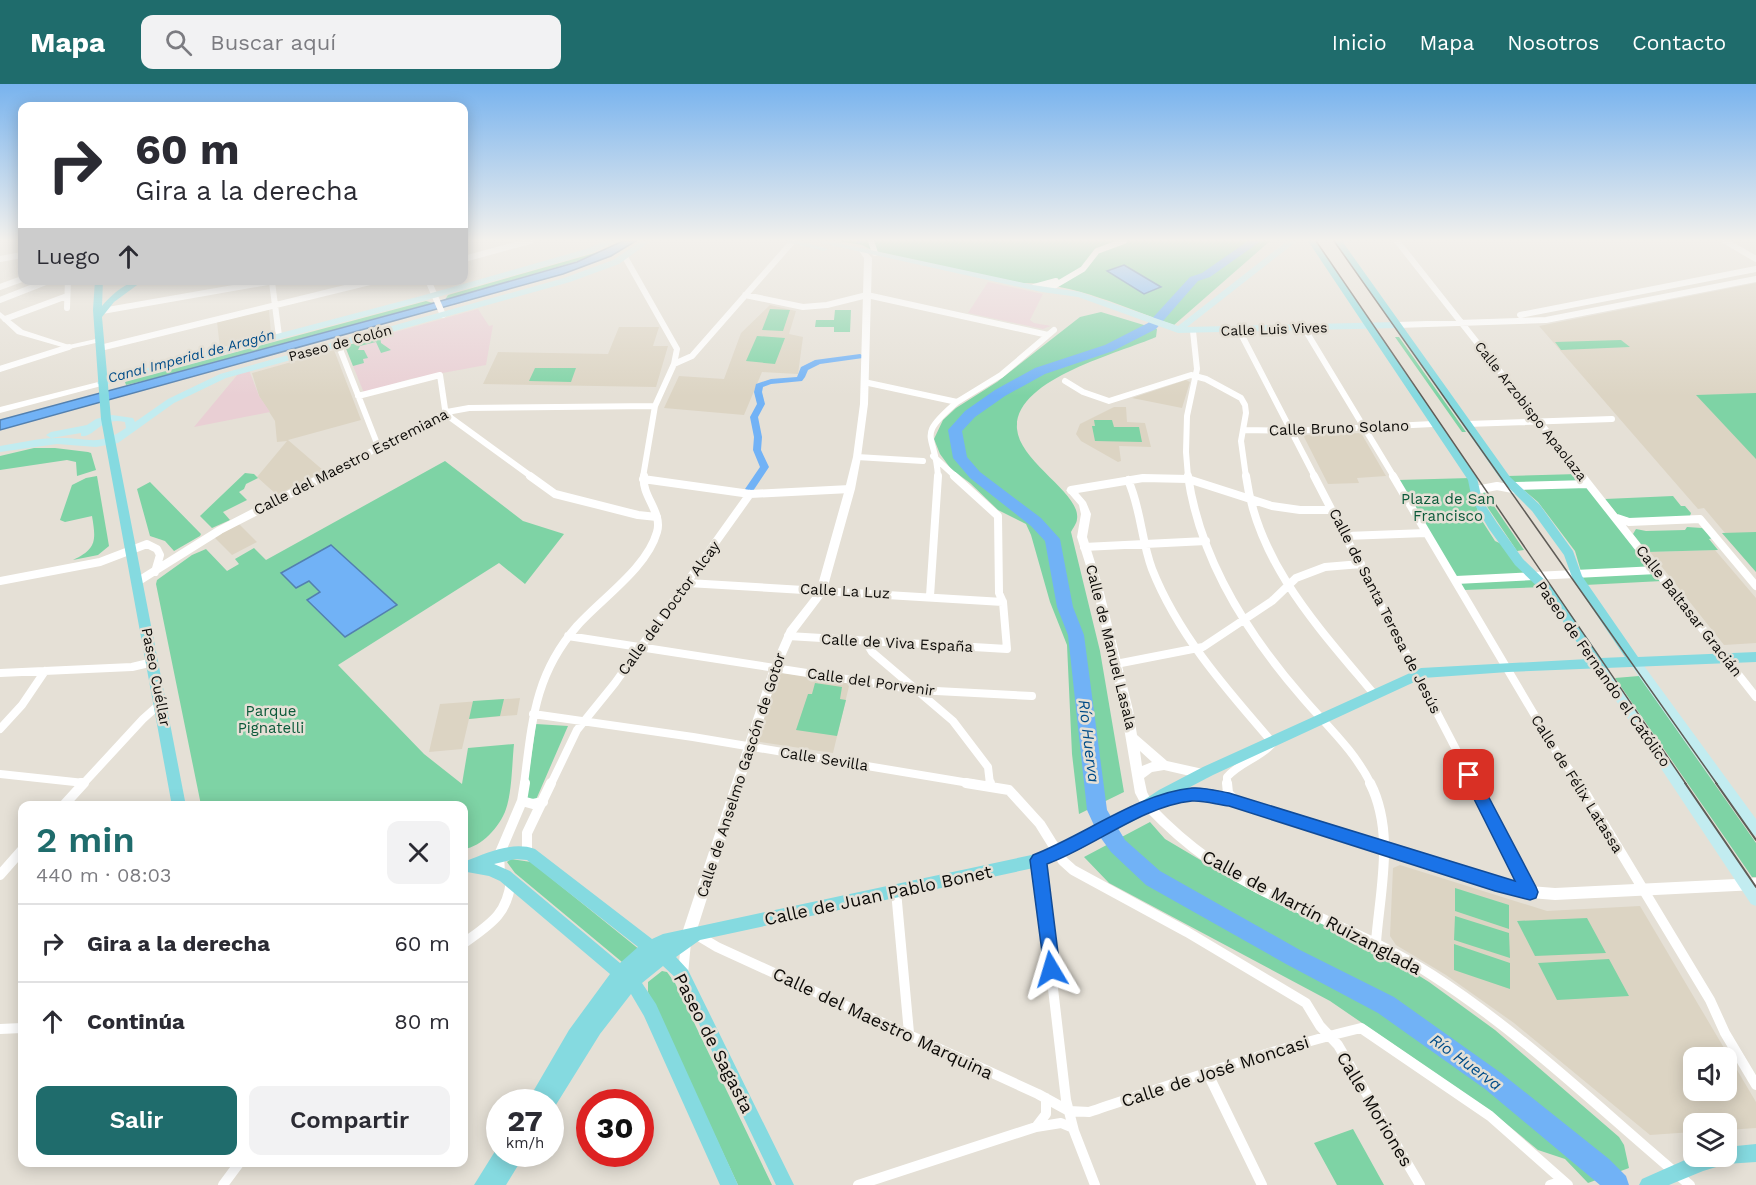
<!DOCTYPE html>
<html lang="es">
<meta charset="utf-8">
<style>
:root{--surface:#fff;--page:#f2f2f3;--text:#2b2b33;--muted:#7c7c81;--line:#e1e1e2;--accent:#1f6c6c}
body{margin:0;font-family:"Work Sans",sans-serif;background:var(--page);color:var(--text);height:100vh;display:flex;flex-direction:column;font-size:22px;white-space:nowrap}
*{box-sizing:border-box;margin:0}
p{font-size:20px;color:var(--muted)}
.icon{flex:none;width:33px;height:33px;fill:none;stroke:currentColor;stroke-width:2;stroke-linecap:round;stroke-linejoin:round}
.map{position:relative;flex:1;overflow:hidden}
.sheet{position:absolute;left:18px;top:717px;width:450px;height:366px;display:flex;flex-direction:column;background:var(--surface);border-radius:12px;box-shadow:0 3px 15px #0003}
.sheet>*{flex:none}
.top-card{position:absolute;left:18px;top:18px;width:450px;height:183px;border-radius:12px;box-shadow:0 3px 15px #0003;background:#fff;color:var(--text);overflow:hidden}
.controls{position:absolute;left:1683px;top:963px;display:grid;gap:12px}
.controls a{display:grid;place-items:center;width:54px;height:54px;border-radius:12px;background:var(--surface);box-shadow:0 3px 15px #0003;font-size:30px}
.speed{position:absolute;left:486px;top:1005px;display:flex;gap:12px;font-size:30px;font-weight:700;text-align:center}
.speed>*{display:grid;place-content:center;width:78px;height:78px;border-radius:50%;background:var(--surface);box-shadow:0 3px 15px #0003;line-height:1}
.speed small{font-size:15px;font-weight:400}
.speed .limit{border:9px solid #d22;background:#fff;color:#111}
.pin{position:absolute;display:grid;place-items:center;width:51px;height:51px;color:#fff;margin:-26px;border-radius:12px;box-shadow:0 3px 9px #0006}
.me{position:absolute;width:66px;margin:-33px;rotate:353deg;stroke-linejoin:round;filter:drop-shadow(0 0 4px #0008)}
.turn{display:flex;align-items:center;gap:21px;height:126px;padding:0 18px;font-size:27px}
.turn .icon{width:78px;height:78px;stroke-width:2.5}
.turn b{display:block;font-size:42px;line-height:51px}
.then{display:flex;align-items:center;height:57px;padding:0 18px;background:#0003;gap:12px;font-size:22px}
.round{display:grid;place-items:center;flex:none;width:63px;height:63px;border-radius:12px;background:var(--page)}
.head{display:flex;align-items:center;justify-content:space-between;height:102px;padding:0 18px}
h1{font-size:36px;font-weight:600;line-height:45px;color:var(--accent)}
.cta{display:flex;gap:12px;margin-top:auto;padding:12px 18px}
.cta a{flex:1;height:69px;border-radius:12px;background:var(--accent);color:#fff;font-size:24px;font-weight:600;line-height:69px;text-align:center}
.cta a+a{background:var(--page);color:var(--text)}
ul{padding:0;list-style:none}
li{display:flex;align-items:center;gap:18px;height:78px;padding:0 18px;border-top:2px solid var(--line)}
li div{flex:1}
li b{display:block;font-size:22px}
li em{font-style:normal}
header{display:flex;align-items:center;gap:36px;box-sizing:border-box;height:84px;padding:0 30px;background:var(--accent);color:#fff}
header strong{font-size:28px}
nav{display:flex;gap:33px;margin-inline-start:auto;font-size:21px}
.search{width:420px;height:54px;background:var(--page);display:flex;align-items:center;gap:15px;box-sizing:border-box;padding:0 21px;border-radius:12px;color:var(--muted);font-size:22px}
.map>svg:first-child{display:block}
.built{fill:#dcd4c3;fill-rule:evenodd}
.medical{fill:#e9cfd4}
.green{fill:#7ed3a5}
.water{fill:#71b2f6;stroke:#5380af;stroke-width:1.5}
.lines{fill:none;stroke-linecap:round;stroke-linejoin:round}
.canal{fill:#71b2f6;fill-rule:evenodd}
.river{fill:#71b2f6;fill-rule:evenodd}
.minor-far2{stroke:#fff;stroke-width:6}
.minor-far1{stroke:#fff;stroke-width:8}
.minor{stroke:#fff;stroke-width:10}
.tertiary{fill:#fff;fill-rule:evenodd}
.secondary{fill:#c2ecf0;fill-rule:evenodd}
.primary{fill:#85dae0;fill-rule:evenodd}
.tram-far1{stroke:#5f5c57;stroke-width:1.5}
.tram{stroke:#5f5c57;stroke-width:2}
.route{fill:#1a73e8;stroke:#114b97;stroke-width:1.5}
.labels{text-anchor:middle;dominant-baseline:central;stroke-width:5;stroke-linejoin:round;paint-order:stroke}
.far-street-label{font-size:14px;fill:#0d0b08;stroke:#e5e0d6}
.far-water-label{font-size:14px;font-style:italic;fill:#004c88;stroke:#e5e0d6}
.street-label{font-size:15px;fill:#0d0b08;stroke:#e5e0d6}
.park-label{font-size:15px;fill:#0b5939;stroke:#e5e0d6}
.water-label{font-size:16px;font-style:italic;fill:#004c88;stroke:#e5e0d6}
.near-street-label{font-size:18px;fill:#0d0b08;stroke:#e5e0d6}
</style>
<header>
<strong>Mapa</strong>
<div class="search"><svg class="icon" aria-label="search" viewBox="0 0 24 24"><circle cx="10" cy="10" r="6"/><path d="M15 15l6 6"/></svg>Buscar aquí</div>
<nav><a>Inicio</a><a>Mapa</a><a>Nosotros</a><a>Contacto</a></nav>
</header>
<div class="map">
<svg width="1756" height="1101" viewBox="0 0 1756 1101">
<rect width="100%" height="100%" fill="#e5e0d6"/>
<path class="built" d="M1756,199V488L1722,449H1725L1709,430L1704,424L1698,425L1539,242Z
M770,221L796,227L789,250L803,253L798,290L762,288L744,331L664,324L679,292L724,295L741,249Z
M266,226H269L271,249L220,264L217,238Z
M619,243H659L653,262H668L656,303L483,300L498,268L608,270Z
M334,266L361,336L288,356L324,387L277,411L257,393L287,357L277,358L275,337L259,312L252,289Z
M1186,296L1190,298L1182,324L1132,314Z
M1114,323H1126L1127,338L1145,339L1151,363L1119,362L1121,377L1118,378L1081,357L1076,350L1080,340Z
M1361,349L1386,392L1357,394L1359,399L1328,400L1303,351Z
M239,440L257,458L232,471L214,453Z
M1715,466L1756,514V559L1724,561L1650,468Z
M776,588L850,598L833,669L754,657Z
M520,614L517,631L469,635L462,665L429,668L440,620Z
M1400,781L1547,827L1640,822L1756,1018V1044L1727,1046L1726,1040H1694L1693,1048L1650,1051L1514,939L1446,891L1396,861L1390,852L1393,784ZM1694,974H1726V1006H1694Z"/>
<path class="medical" d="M988,198L1043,210L1030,236L1034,239L1051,242L1043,245L968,229Z
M478,225L489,242L493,241L486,281L410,295L364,309L345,262Z
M249,286L259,312L270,328L194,343L238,290Z"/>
<path class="green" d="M839,157H1270L1174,241C1125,224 1074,199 1022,199L878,169L862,161Z
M602,167L578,177L445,216L448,211Z
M426,217L433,219L156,294L126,301L125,298Z
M770,225L790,226L783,247L762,246Z
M835,226H851L850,248H834V243H815L816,236H834Z
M1101,228L1157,245L1156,253C1120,269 1013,295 1017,345C1020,379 1081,409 1077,435C1077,439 1073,444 1071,448L1100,567L1124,708L1079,730L1072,670L1067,561L1050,518L1031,451L1026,440L998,426L970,399L951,385L940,370L934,355L943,336L956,324L997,298L1080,233Z
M380,252L381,259L391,266L381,269L376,258L360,262L358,266H364L368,274L363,275L364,279L353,282L345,262Z
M757,252L785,254L775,280L746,277Z
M1395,253H1399L1466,348H1462Z
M1621,256L1630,263L1561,266L1555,258Z
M535,284H576L571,298L529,297Z
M1756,309V375L1696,311Z
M1094,336H1112L1114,343H1139L1142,358L1095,357L1092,342H1095Z
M34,364H55L88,368L91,369L96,386L77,392L76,378L67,376L0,386V372Z
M445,377L523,437L564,450L525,500L499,479L338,581L424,670L462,700L468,664L514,660C512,679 512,708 506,725C500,743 481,763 464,765V722L201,721L156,500L157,496L192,471L206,465L227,487L239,480L235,475L254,464L266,476Z
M245,389L254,390L258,394L246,400L244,405L239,408L247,416L223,428L230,436L212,444L200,432Z
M1578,390L1662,497L1585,501L1575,467L1538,418L1507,392Z
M97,392L109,462L98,471L73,476C97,465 96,456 92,432L65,438L60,436L72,401L86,394Z
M1470,394L1479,432L1495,457L1506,462L1543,503L1464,506L1398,396Z
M150,398L201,450L200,452L174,467L165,457L150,452L137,405Z
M1483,406L1524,466L1517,467L1484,418Z
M1673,412L1681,422H1685L1691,429L1690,432L1635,436L1618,431L1605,415Z
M1687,443L1702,444L1713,454L1709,455L1718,466L1647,468L1633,450L1636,445L1646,447L1685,446Z
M1756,448V488L1722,449Z
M1639,592L1756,759V793H1752L1615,594Z
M815,599L842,603L840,615L846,616L837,652L796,646L808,610H812Z
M504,615L500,632L469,635L473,617Z
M536,640L568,642L535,718L525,715Z
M1150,738L1165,755L1256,809L1373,863L1429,898L1495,946L1619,1053L1624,1061L1629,1084L1588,1099L1565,1075L1538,1066L1492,1028L1330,917L1109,799L1084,773Z
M511,775L531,778L645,870L628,883L515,789L507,778Z
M1455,804L1509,821V845L1455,827Z
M1455,832L1509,849L1510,874L1454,856Z
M1587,834L1606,869L1535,872L1517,837Z
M1454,860L1510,879V905L1454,886Z
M1609,875L1629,912L1557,916L1538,879Z
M662,887L667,888L675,899L772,1101H738L648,908V898Z
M1353,1045L1384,1101H1337L1314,1059Z"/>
<path class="water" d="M623,157H636L611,172L563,190L0,346V336L430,220L577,178Z
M1124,181L1161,203L1144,210L1107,187Z
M331,461L397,521L345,553L307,516L320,508L309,497L296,504L281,489Z"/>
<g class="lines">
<path class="canal" d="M862,157L859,160L856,158V157Z
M860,270L864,272L863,274L820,280L808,286L805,293L802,297L771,300L763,303L762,308L765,320L758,333L762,353L761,366L769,383L753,407H747L745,405L760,383L753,366L754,353L750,333L757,320L754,308L756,300L771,295L797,293L801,283L815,276Z"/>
<path class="river" d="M1248,157H1261L1210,193L1198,197L1156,245L1113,267L1045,290L1005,312L975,333L962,347L967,373L980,388L1041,434L1060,455L1073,523L1084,551L1107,726L1125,756L1160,787L1300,866L1394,913L1501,989L1609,1075L1626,1092L1629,1101H1600L1485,1005L1378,929L1286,880L1146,801L1111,768L1098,750L1087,726L1068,551L1057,523L1045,457L1031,442L970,394L953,374L948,346L965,327L995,306L1035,284L1105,261L1148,239L1190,193L1202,189Z"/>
<path class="minor-far2" d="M871,157L875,169
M1397,157L1583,393
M1725,157L1756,175
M625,173L677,265L674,280L655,322L643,393
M0,175L22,171
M464,175L530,157
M428,196L443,231
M272,198L279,252
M0,203L22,195
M1034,203L1056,197
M1049,205L1083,185L1097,167L1124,157
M745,211L803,223L827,221L867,211L1048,251
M0,216L51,196
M67,224L68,196
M102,227L279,196
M1520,231L1756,185
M5,235L67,212
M1397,241L1546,236L1756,195
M1304,244L1394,393
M1239,246L1315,393
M338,260L378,362
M100,264L378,196
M674,280L692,272L793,157
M0,285L69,263
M1065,297L1083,308L1109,317L1191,291L1206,295L1241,314L1245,321L1246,329L1241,357L1246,393
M864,298L957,318L1001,291L1054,246
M358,312L440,291L445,325L451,334L532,393
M1467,340L1612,335
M1244,346L1291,347L1433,340
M933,372L956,393
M857,373L923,377
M322,393L447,328L469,324L655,322
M938,393C936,348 914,355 957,318
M1188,393L1186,368L1187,332L1197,285L1193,247"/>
<path class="minor-far1" d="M530,392L555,410L638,431L657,433
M1188,392C1200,476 1248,551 1303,614C1327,642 1354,666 1371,700
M1246,392C1258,480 1319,544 1374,610
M1314,392L1474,700
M1393,392L1557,669L1580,700
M1582,392L1756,613
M643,395L750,410L850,405
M1128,396C1141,424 1141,456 1152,485C1178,551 1227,606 1273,659C1260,674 1240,678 1227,693V700
M1514,402L1588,400
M1071,406L1143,394L1188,395L1272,422L1300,426H1332
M1476,406L1497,402L1518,406
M1617,434L1629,438L1700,435L1756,502
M1346,452L1426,449
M1084,463L1206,457
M1456,496L1657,486
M0,497L100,478L147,460L157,465L160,471L155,488
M137,498L220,446L325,392
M688,499L1003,518
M930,512L938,392
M568,552L917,606L1032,612
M788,552L1007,565L1003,518L999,509L998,432L954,392
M866,558L872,568L953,637L988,683L990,700
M1116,580L1203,563L1272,517L1296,494L1325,483L1361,480
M0,589L132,583L153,578
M533,630L693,653L975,700
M0,645L22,621L45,587
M0,690L84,699
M83,700L143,635L161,619
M524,700C532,639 534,591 577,542C602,514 647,484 657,448C663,428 641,412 644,392
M551,700L577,646L615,599L750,410"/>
<path class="minor" d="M81,699H84
M966,699L1009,706L1040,740L1063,777L1073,786L1187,848L1306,919L1320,942L1338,961L1420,1101
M990,699V702
M1227,699L1228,709L1236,718
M1370,699C1395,748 1380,806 1376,858
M1473,699L1530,808
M1579,699L1710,916L1725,949L1756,1001
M522,717L533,720L543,718
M63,722L84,699
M1148,722C1167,742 1187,760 1210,776C1279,823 1362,845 1432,891C1525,951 1605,1030 1690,1101
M527,769V749L551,699
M1038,776L1066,1016L1074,1047L1095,1101
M500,789L499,771L522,717L525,699
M0,791L22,766
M896,807L909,949
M697,851L717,863L1038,1010L1069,1027L1089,1028C1179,998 1269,966 1361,944L1490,1032L1568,1101
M464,859C490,840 507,831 511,797
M683,890L686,858
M0,945L22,944
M1207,988L1262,1101
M1036,1043L1046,1030V1014
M223,1101L240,1078
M858,1101L1036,1043L1061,1039L1073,1044
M1550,1101L1563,1097"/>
<path class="tertiary" d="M863,165L865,166L872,174L868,320L861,373L855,405L826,509L795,550L780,584L695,852L693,857L688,858L683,857L681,852L770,584L787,545L816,508L845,405L853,373L860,320L864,174L859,167Z
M0,228L23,246L69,261L100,254L104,256L100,258L69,265L17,250L0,234Z
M102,297L106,299L105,301L0,329V323Z
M1071,403L1074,404L1086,418L1091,430L1087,453L1102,501L1133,626L1137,651L1167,677L1203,685L1207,686L1209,690L1207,694L1203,695L1164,686L1152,688L1144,694L1147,708L1151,716L1193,705L1229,710L1495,793L1530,802L1555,804L1756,794V806L1555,816L1530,814L1495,805L1229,720L1193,715L1148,727L1144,726L1135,709L1121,626L1092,501L1077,453L1081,430L1079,421L1066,406ZM1140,667L1152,678L1142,682Z"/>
<path class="secondary" d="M605,157H617L592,169L427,216L105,301L102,302L97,299L99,297L421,212L586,165Z
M641,157H651L619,180L570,198L226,294L174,319L118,359L96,363L57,360L0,368V362C19,359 38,354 57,354C89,353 97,364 126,344L125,338C100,332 95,354 81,352V349L51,354L46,351L51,348L87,341L96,335L112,331L133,334L135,338L168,315L220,290L564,194L613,176Z
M783,157H800L828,165L824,167Z
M812,157H829L1033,201L1080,208L1178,242L1287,157H1297L1187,243L1397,238L1401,241L1397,244L1178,249L1078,213L1042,208Z
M1334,157H1356L1338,160Z
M1635,573L1639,575L1756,735V752L1751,750L1631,581L1629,578L1631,575Z
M1597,574L1601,576L1756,802V822L1751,820L1593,582L1591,579L1593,576Z"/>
<path class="primary" d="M1308,157H1316L1477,394L1482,416L1497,439L1523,475L1552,503L1601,574L1625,573L1573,496L1564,471L1532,427L1502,397L1334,157H1342L1510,393L1540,421L1573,467L1582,492L1638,573L1756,568V578L1508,588L1423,594L1213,691L1169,714L1139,734L1043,782L700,856L676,873L688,886L794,1101H776L678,896L663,882L642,899L656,920L738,1101H720L644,932L631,910L600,950L554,1024L550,1025V1018H527L569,946L610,890L500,797L489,792L467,788L464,782L466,777C487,769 512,757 535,765L652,855L663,850L1041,769L1129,726L1159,706L1203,683L1421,584L1588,575L1544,509L1515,481L1489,445L1472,416L1468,396ZM515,775L527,776L638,863L620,879L510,787L494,780Z
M95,196H103L102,222C112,210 128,196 144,196L114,218L102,233L111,335L186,722H172L101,335L93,226Z
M1756,1060V1078L1726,1080L1703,1087L1669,1101H1639L1642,1095L1694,1072H1726V1063Z
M500,1063V1070H525L506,1101H474L497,1064Z"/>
<path class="tram-far1" d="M1316,157L1686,700
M1334,157L1717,700"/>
<path class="tram" d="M1685,699L1756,803
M1716,699L1756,756"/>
</g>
<linearGradient id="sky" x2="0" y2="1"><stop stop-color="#78b3ee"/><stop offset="0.5" stop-color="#f3f1ed"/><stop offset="1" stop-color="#f3f1ed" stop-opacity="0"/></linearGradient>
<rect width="1756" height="312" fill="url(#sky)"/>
<path class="route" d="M1469,685L1475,687L1536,803L1538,808L1536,814L1530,816L1495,807L1229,722C1218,721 1204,716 1192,717C1142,722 1094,763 1047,780L1060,885L1058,891L1051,894L1045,891L1030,776L1033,771C1083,752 1139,709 1192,704C1204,703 1218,707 1229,709L1515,797L1462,691L1464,687Z"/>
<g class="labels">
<g class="far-street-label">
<text transform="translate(1274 245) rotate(-2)">Calle Luis Vives</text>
<text transform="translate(340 259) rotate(-15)">Paseo de Colón</text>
<text transform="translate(1531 327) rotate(52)">Calle Arzobispo Apaolaza</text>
</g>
<g class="far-water-label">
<text transform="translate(191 272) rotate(-15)">Canal Imperial de Aragón</text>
</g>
<g class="street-label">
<text transform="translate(1339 344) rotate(-2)">Calle Bruno Solano</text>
<text transform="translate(351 378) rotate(-27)">Calle del Maestro Estremiana</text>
<text transform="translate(845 507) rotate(3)">Calle La Luz</text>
<text transform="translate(669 524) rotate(-54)">Calle del Doctor Alcay</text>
<text transform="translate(1385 527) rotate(63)">Calle de Santa Teresa de Jesús</text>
<text transform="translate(1689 527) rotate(52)">Calle Baltasar Gracián</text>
<text transform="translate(897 559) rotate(3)">Calle de Viva España</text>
<text transform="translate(1111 563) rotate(76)">Calle de Manuel Lasala</text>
<text transform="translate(1603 590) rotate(55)">Paseo de Fernando el Católico</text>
<text transform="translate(156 593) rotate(79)">Paseo Cuéllar</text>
<text transform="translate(871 598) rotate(8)">Calle del Porvenir</text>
<text transform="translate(824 675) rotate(9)">Calle Sevilla</text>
<text transform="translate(741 691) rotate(-72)">Calle de Anselmo Gascón de Gotor</text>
<text transform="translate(1577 700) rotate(58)">Calle de Félix Latassa</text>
</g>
<g class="park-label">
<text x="1448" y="415">Plaza de San<tspan x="1448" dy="17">Francisco</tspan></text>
<text x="271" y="627">Parque<tspan x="271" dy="17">Pignatelli</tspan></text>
</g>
<g class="water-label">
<text transform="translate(1089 657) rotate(83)">Río Huerva</text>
<text transform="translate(1466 978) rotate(36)">Río Huerva</text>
</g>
<g class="near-street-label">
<text transform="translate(878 811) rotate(-12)">Calle de Juan Pablo Bonet</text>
<text transform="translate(1312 828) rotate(28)">Calle de Martín Ruizanglada</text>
<text transform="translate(883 939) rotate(25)">Calle del Maestro Marquina</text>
<text transform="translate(714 959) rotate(63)">Paseo de Sagasta</text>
<text transform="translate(1215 987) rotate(-18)">Calle de José Moncasi</text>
<text transform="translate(1375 1025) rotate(59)">Calle Moriones</text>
</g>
</g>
</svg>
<div class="controls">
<a><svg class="icon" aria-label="sound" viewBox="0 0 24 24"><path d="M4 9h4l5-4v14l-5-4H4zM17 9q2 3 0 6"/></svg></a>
<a><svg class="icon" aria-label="layers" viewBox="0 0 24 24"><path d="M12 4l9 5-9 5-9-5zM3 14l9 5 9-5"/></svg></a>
</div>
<div class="speed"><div>27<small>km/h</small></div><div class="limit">30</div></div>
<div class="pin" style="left:1469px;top:691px;background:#d93025"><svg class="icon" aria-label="arrive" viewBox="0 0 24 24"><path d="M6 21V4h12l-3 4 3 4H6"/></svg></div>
<svg class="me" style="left:1051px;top:885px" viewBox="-20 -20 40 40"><path d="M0-17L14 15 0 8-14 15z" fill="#1a73e8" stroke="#fff" stroke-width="4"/></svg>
<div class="top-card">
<div class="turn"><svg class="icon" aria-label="right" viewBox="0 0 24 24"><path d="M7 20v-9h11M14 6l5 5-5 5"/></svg><div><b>60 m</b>Gira a la derecha</div></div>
<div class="then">Luego<svg class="icon" aria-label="ahead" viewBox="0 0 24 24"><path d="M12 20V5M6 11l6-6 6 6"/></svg></div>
</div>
<section class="sheet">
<div class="head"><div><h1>2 min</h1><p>440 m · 08:03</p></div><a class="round"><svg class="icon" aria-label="close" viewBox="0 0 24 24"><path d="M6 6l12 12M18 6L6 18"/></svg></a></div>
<ul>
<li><svg class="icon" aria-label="right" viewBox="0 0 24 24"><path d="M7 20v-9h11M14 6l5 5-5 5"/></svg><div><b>Gira a la derecha</b></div><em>60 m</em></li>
<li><svg class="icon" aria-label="ahead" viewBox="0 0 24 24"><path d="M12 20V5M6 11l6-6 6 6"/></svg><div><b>Continúa</b></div><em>80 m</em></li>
</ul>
<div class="cta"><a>Salir</a><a>Compartir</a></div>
</section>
</div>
